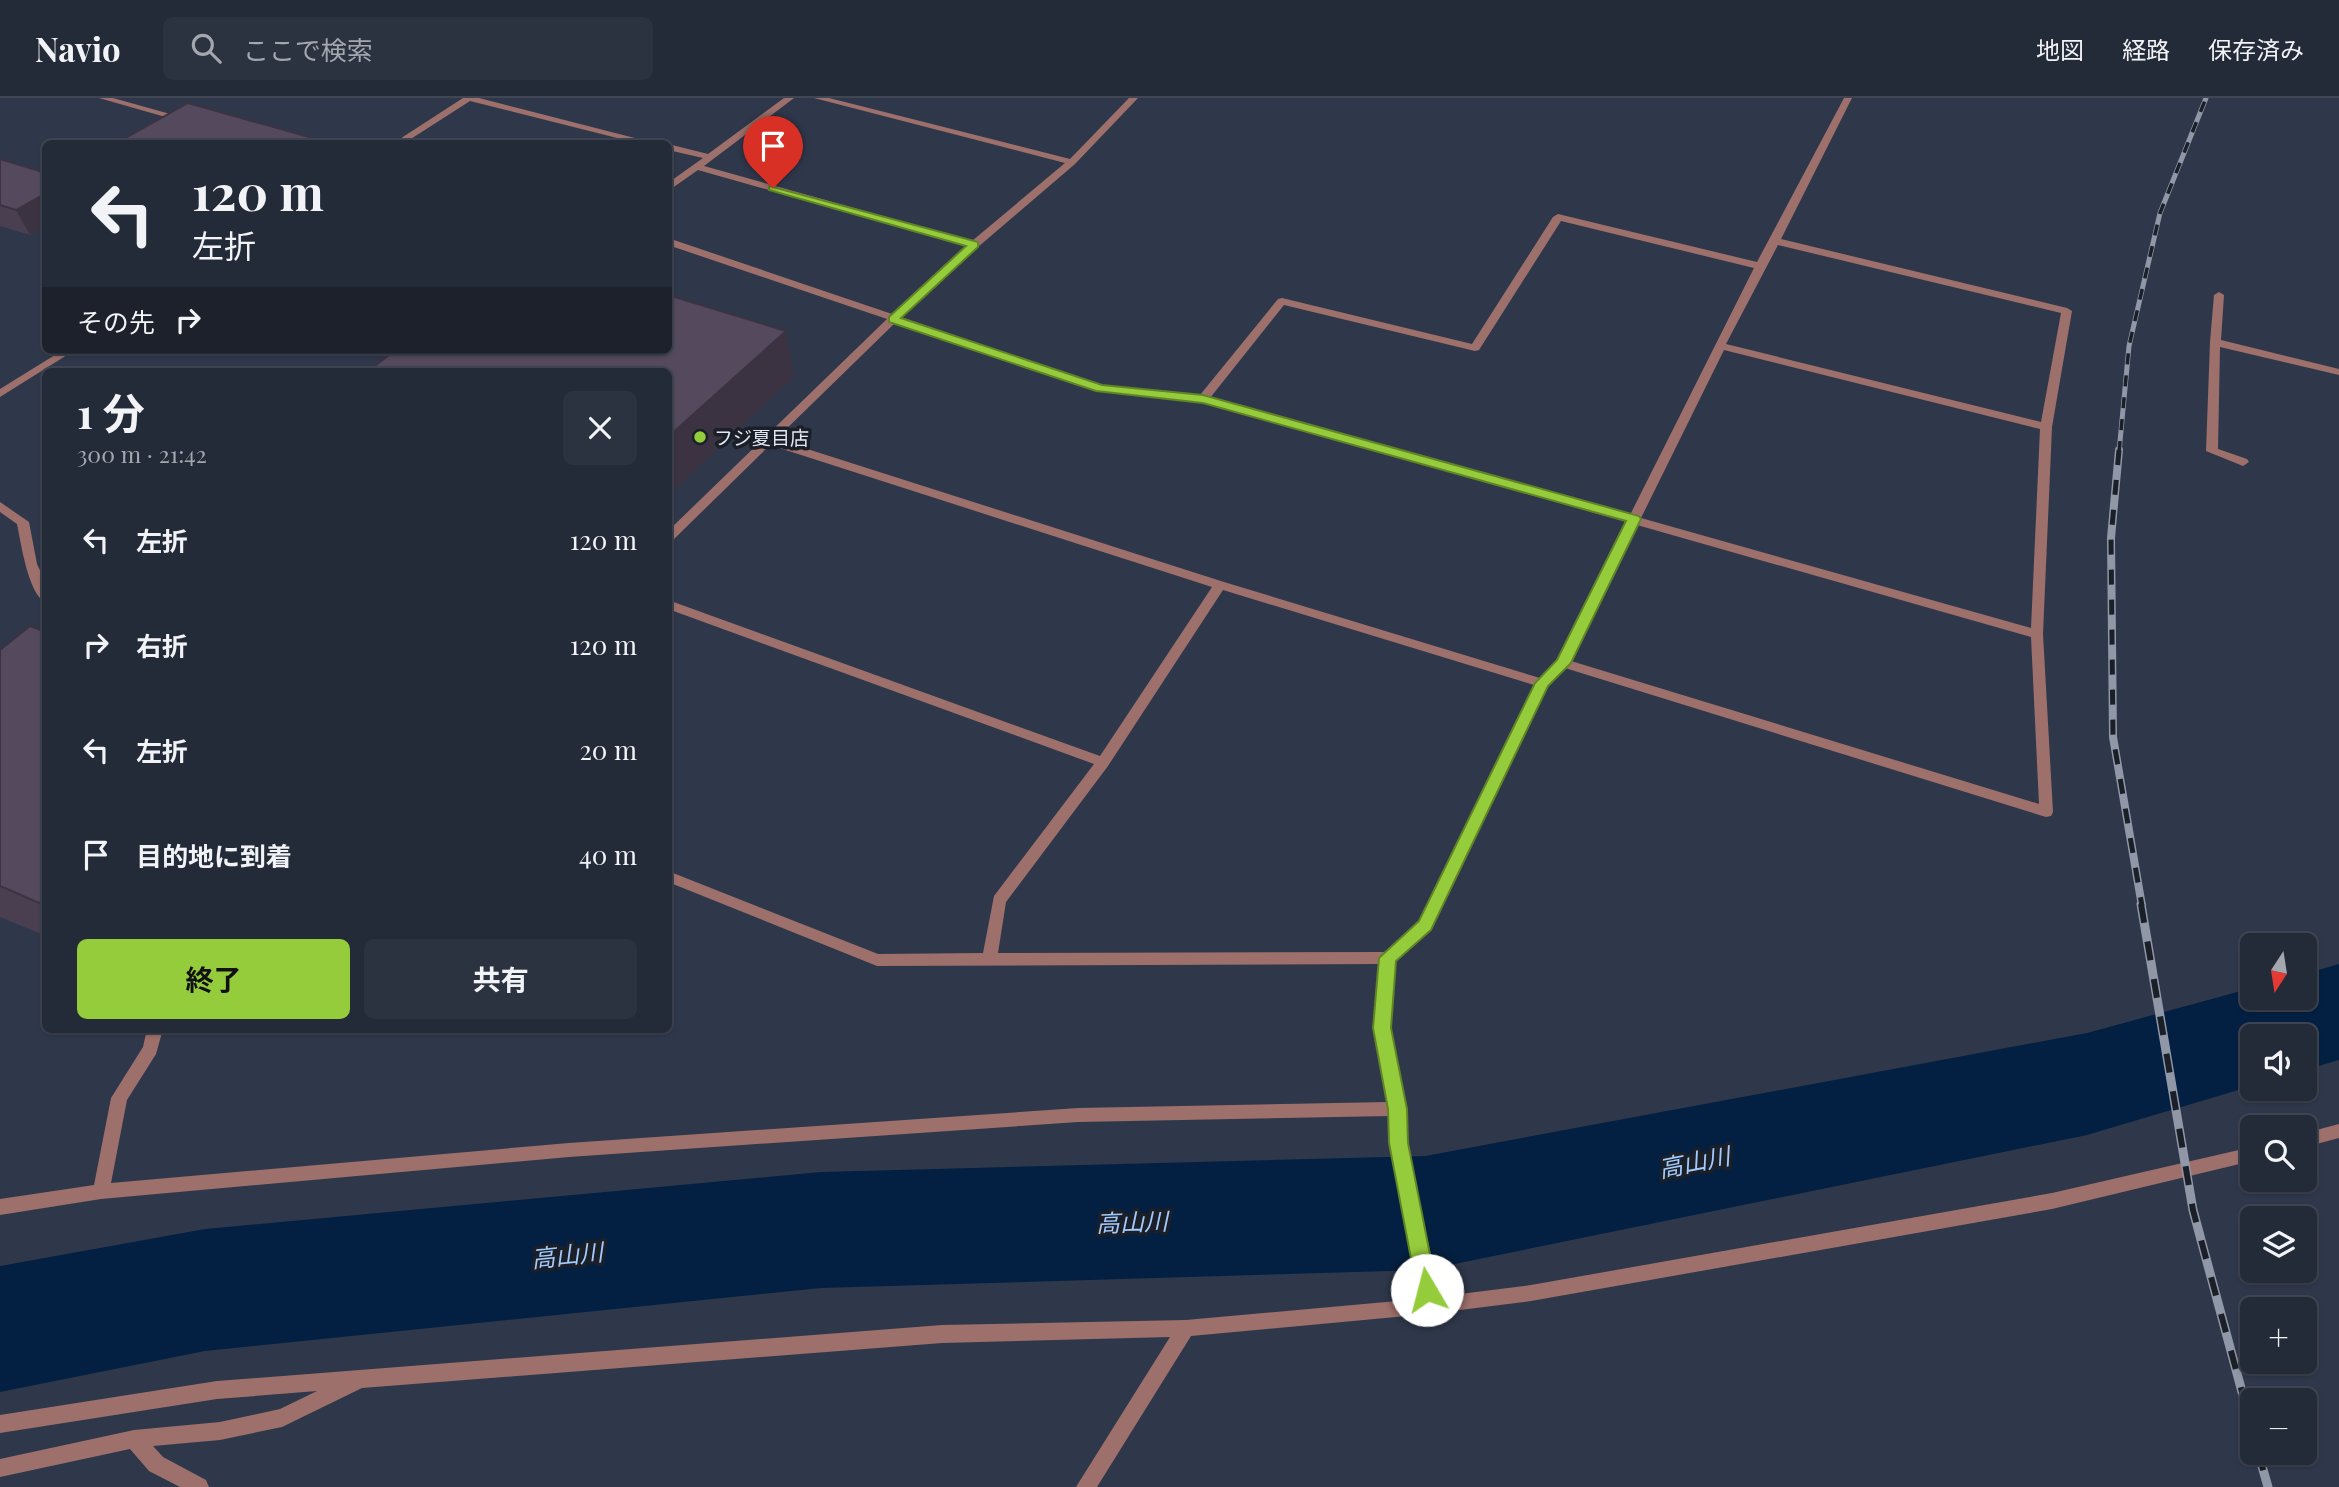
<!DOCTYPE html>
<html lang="ja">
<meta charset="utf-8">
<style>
:root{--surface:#232a38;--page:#2b3240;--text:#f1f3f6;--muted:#a3a7ae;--line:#404653;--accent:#95cc3b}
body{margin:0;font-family:"Playfair Display","Noto Sans JP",serif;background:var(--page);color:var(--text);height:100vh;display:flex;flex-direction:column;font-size:26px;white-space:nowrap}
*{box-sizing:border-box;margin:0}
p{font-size:23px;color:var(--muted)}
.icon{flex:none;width:38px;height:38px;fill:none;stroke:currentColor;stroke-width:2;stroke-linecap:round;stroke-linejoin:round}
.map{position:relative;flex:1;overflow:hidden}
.details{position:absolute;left:42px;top:270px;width:630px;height:665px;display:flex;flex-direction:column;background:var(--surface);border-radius:10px;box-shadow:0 2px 5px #0004,0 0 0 2px var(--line)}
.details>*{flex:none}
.banner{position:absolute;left:42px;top:42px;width:630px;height:214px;border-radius:10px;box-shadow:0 2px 5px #0004,0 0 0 2px var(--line);background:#232a38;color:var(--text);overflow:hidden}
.needle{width:46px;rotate:192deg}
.controls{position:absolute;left:2240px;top:835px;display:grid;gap:14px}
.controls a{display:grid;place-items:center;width:77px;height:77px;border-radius:10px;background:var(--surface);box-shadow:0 2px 5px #0004,0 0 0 2px var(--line);font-size:35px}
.pin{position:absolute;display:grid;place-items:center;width:60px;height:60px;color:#fff;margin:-72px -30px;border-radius:50% 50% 50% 0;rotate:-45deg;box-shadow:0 0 7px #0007}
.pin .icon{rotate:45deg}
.me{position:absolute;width:77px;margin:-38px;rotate:352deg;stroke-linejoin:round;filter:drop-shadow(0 0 5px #0008)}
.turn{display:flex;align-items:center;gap:24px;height:147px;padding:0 35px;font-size:32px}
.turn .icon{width:91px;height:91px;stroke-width:2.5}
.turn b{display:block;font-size:49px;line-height:60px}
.then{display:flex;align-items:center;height:66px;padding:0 35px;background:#0003;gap:14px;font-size:26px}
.round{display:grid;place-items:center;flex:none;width:74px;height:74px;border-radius:10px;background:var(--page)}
.headline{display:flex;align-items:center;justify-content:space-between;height:119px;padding:0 35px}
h1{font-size:42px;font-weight:700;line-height:52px}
.primary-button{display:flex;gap:14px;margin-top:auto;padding:14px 35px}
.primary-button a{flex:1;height:80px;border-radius:10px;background:var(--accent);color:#111;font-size:28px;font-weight:700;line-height:80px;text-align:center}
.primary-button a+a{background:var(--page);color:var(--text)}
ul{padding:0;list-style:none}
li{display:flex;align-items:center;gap:21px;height:105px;padding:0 35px}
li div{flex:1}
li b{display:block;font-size:26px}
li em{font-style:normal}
header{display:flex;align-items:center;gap:42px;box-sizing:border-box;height:98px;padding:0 35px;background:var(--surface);border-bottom:2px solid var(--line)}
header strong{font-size:33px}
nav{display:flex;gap:38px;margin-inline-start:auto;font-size:24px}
.search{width:490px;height:63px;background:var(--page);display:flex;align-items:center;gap:18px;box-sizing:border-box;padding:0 24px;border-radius:10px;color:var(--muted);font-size:26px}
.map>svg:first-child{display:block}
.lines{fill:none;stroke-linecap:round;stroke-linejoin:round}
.river{fill:#032042;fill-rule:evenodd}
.street{fill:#9e706b;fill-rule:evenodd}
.rail-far2-casing{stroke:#9097a7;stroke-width:5}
.rail-far1-casing{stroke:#9097a7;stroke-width:8}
.rail-casing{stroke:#9097a7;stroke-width:9}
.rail-far2{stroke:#1b1f28;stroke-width:3.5;stroke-dasharray:11;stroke-linecap:butt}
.rail-far1{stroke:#1b1f28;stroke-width:5;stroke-dasharray:15;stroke-linecap:butt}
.rail{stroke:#1b1f28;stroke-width:6;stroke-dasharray:19;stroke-linecap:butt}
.wall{fill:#493f51}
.shaded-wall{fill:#3c3342}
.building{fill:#55495e;stroke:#3c3342;stroke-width:2}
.route{fill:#95cc3b;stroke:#618526;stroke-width:2}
.poi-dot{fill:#95cc3b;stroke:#1b1f28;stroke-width:2.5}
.labels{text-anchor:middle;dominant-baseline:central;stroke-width:7;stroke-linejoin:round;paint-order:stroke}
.poi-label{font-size:19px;fill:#e1e7f4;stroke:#1b1f28;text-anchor:start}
.near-water-label{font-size:24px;font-style:italic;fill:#a2cafc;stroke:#1b1f28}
</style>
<header>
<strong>Navio</strong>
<div class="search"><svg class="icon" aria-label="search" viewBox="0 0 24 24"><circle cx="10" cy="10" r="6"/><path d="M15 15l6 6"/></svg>ここで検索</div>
<nav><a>地図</a><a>経路</a><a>保存済み</a></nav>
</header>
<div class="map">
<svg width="2339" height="1389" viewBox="0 0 2339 1389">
<rect width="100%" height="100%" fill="#2f384b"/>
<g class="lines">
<path class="river" d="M2339,866V962L2305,972V938H2252V988L2087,1037L1425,1172L821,1190L205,1253L0,1294V1168L205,1131L821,1074L1425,1058L2087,935L2252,890V900H2305V876Z"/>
<path class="street" d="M99,0H113L188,21L183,24Z
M463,0H479L658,46H641L470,3L403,46H392Z
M784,0H794L704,68L972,143L1065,65L814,0H829L1070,61L1129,0H1138L1075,66L978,149L901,219L1102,288L1200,297L1278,201L1282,200L1472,246L1553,119L1558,116L1757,164L1844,0H1852L1781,141L2067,210L2072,213L2052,329L2043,536L2053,714L2051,718L2046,719L1565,570L1547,588L1430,831L1395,863L1390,930L1406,1011L1407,1045L1435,1176L1436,1199L1531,1187L2052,1095L2252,1049V1063L2052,1111L1531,1203L1428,1216L1191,1238L1097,1389H1076L1170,1239L942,1245L362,1290L282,1329L220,1342L153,1348L163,1359L206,1382L209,1389H180L149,1373L130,1351L0,1379V1361L134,1332L220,1324L280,1311L317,1293L217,1301L0,1335V1317L217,1283L942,1227L1186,1222L1419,1201C1415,1139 1392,1080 1390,1018L1078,1024L569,1059L101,1101L0,1117V1101L94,1087L111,1000L143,949L147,931H163L156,956L127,1002L111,1085L569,1045L1078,1010L1389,1004L1374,930L1380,866L877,868L668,784V773L878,856L983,855L994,798L1094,666L668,511V502L1100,658L1212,489L770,347L672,443L668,444V433L887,221L668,147V140L892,216L967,148L698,72L668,93V85L703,60L668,52V46L708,56ZM1561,123L1754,170L1630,417L1210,300L1284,207L1475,253L1479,252ZM1778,147L2061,215L2041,324L1726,246ZM896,224L1097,293L1202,304L1627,424L1558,562L1540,580L1224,484L776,341ZM1724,252L2040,331L2031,530L1641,420ZM1637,427L2031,539L2039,706L1571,563ZM1223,492L1534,587L1419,823L1385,854L998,855L1006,804L1108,668Z
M2219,194L2224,197L2221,242L2339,271V277L2220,249L2218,351L2247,361L2249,364L2243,368L2206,353L2210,244L2214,197Z
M63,252H75L0,299V291Z
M0,404L29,424L37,466L46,485V505C28,496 21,445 17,426L0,414Z
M2339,1026V1040L2305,1049V1035Z"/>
<g class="rail-far2-casing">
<path id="rail-far2" d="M2119,354L2129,248L2160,115L2206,0"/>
</g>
<g class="rail-far1-casing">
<path id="rail-far1" d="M2119,352L2111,440L2113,639L2142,808"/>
</g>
<g class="rail-casing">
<path id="rail" d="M2141,806L2193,1112L2252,1331
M2258,1354L2268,1389"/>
</g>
<use href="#rail-far2" class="rail-far2"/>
<use href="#rail-far1" class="rail-far1"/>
<use href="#rail" class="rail"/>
</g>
<path class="wall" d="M0,61L46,75V128L30,137L0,128Z
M46,534V838L0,819V552Z"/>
<path class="shaded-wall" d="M316,41L318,46H308Z
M46,95V128L30,137L16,112Z
M786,233L794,279L668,398V339Z"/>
<path class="building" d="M188,5L316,41L308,46H115Z
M0,61L46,75V95L16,112L0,107Z
M668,197L786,233L668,339V273H368L396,252H668Z
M30,528L46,534V808L0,788V552Z"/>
<path class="route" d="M769,88L978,144V149L901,220L1102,287L1203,297L1639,418L1641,421L1571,565L1548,588L1431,832L1396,863L1391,930L1407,1011L1408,1045L1437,1192L1434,1199L1427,1202L1420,1199L1417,1192L1389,1045L1388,1011L1373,930L1379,860L1419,823L1535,585L1557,562L1626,423L1203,305L1096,293L889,224V219L966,148L769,92Z"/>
<circle class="poi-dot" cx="700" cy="339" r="7"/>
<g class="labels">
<g class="poi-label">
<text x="714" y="339">フジ夏目店</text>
</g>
<g class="near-water-label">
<text transform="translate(1694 1063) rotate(-11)">高山川</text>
<text transform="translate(1132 1123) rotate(-2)">高山川</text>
<text transform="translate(567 1156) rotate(-6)">高山川</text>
</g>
</g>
</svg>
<div class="controls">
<a><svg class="needle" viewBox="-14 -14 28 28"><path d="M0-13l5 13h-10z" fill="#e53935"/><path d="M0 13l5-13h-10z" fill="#a3a7ae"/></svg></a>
<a><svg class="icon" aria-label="sound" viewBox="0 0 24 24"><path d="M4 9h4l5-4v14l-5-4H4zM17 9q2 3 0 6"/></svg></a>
<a><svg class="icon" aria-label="search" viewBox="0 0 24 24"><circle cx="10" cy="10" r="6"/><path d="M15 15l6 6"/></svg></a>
<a><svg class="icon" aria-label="layers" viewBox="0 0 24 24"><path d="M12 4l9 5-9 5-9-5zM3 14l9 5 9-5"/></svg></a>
<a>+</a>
<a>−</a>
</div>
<div class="pin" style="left:773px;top:90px;background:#d93025"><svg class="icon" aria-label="arrive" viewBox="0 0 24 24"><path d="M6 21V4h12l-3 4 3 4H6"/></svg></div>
<svg class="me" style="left:1427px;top:1192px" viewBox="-20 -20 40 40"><circle r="19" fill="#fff"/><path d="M0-13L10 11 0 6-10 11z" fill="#95cc3b"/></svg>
<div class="banner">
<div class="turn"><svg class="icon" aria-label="left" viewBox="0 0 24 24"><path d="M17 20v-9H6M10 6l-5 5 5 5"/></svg><div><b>120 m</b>左折</div></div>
<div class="then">その先<svg class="icon" aria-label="right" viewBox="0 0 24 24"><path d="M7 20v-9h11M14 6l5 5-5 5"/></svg></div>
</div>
<section class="details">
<div class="headline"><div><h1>1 分</h1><p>300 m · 21:42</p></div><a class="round"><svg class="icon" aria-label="close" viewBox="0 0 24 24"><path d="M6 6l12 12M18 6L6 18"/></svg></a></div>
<ul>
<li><svg class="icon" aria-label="left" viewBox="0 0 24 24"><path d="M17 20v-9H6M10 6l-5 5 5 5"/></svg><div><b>左折</b></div><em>120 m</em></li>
<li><svg class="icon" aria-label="right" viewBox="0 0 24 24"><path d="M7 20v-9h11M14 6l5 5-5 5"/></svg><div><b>右折</b></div><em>120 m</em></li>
<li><svg class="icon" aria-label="left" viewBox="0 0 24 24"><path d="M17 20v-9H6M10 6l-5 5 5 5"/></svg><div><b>左折</b></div><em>20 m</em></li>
<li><svg class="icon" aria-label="arrive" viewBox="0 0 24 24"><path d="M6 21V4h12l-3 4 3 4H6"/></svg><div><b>目的地に到着</b></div><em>40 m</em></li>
</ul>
<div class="primary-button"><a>終了</a><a>共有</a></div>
</section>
</div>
